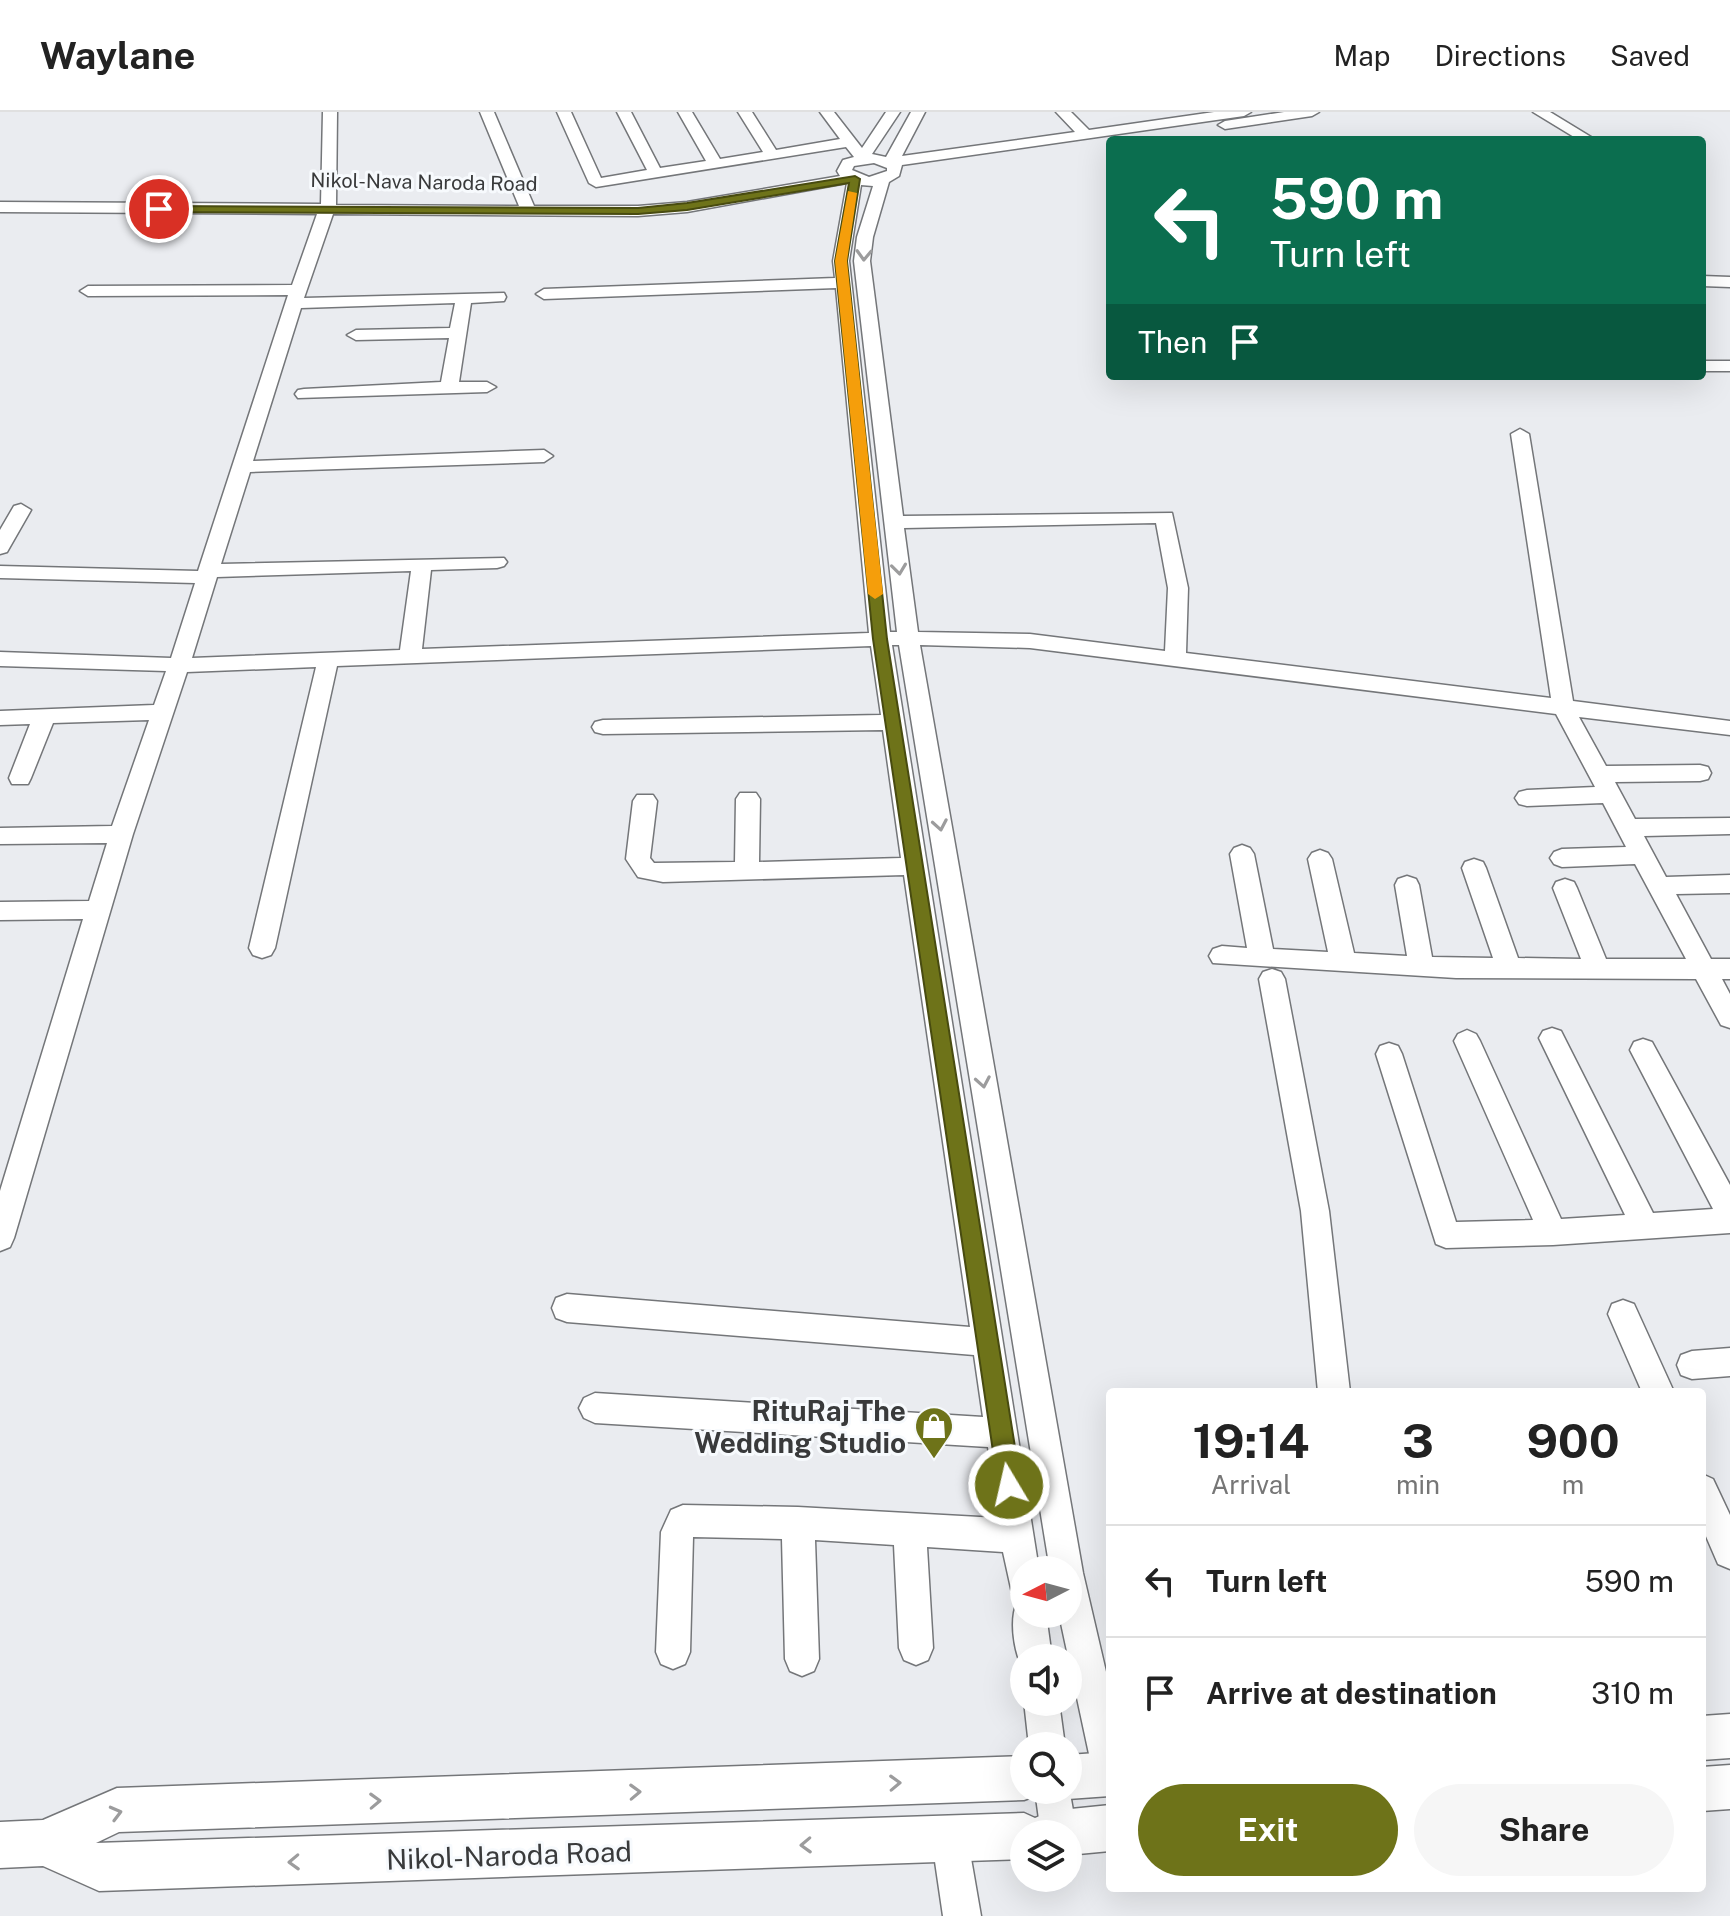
<!DOCTYPE html>
<style>
:root{--surface:#fff;--page:#f6f6f6;--text:#222;--muted:#767676;--line:#e0e0e0;--accent:#6e7319}
body{margin:0;font-family:"Public Sans",sans-serif;background:var(--page);color:var(--text);height:100vh;display:flex;flex-direction:column;font-size:30px;white-space:nowrap}
*{box-sizing:border-box;margin:0}
p{font-size:26px;color:var(--muted)}
.icon{flex:none;width:44px;height:44px;fill:none;stroke:currentColor;stroke-width:2;stroke-linecap:round;stroke-linejoin:round}
.map{position:relative;flex:1;overflow:hidden}
.panel{position:absolute;left:1106px;top:1276px;width:600px;height:504px;display:flex;flex-direction:column;background:var(--surface);border-radius:8px;box-shadow:0 8px 32px #0002}
.panel>*{flex:none}
.banner{position:absolute;left:1106px;top:24px;width:600px;height:244px;border-radius:8px;box-shadow:0 8px 32px #0002;background:#0b6e4f;color:#fff;overflow:hidden}
.needle{width:52px;rotate:264deg}
.buttons{position:absolute;left:1010px;top:1444px;display:grid;gap:16px}
.buttons a{display:grid;place-items:center;width:72px;height:72px;border-radius:50%;background:var(--surface);box-shadow:0 8px 32px #0002;font-size:40px}
.pin{position:absolute;display:grid;place-items:center;width:68px;height:68px;color:#fff;margin:-34px;border:4px solid #fff;border-radius:50%;box-shadow:0 2px 8px #0007}
.me{position:absolute;width:88px;margin:-44px;rotate:351deg;stroke-linejoin:round;filter:drop-shadow(0 0 6px #0008)}
.turn{display:flex;align-items:center;gap:28px;height:168px;padding:0 32px;font-size:36px}
.turn .icon{width:104px;height:104px;stroke-width:2.5}
.turn b{display:block;font-size:56px;line-height:68px}
.then{display:flex;align-items:center;height:76px;padding:0 32px;background:#0003;gap:16px;font-size:30px}
.eta{display:flex;justify-content:space-evenly;align-items:center;height:136px;text-align:center}
.eta b{font-size:48px;font-weight:700;line-height:56px}
.button{display:flex;gap:16px;margin-top:auto;padding:16px 32px}
.button a{flex:1;height:92px;border-radius:48px;background:var(--accent);color:#fff;font-size:32px;font-weight:700;line-height:92px;text-align:center}
.button a+a{background:var(--page);color:var(--text)}
ul{padding:0;list-style:none}
li{display:flex;align-items:center;gap:24px;height:112px;padding:0 32px;border-top:2px solid var(--line)}
li div{flex:1}
li b{display:block;font-size:30px}
li em{font-style:normal}
header{display:flex;align-items:center;gap:48px;box-sizing:border-box;height:112px;padding:0 40px;background:var(--surface);border-bottom:2px solid var(--line)}
header strong{font-size:38px}
nav{display:flex;gap:44px;margin-inline-start:auto;font-size:28px}
.map>svg:first-child{display:block}
.lines{fill:none;stroke-linecap:round;stroke-linejoin:round}
.minor-casing{stroke:#747679;stroke-width:3}
.major-casing{stroke:#747679;stroke-width:3}
.minor{fill:#fff;fill-rule:evenodd}
.major{fill:#fff;fill-rule:evenodd}
.oneway{stroke:#9c9c9d}
.route{fill:#6e7319;stroke:#484b10;stroke-width:2}
.slow{fill:#f59e0b}
.labels{text-anchor:middle;dominant-baseline:central;stroke-width:6;stroke-linejoin:round;paint-order:stroke}
.far-street-label{font-size:20px;fill:#393a3b;stroke:#f7fafd}
.near-poi-label{font-size:28px;font-weight:bold;fill:#393a3b;stroke:#f7fafd;text-anchor:end}
.near-street-label{font-size:28px;fill:#393a3b;stroke:#f7fafd}
</style>
<header>
<strong>Waylane</strong>
<nav><a>Map</a><a>Directions</a><a>Saved</a></nav>
</header>
<div class="map">
<svg width="1730" height="1804" viewBox="0 0 1730 1804">
<rect width="100%" height="100%" fill="#eaecf0"/>
<g class="lines">
<g class="minor-casing">
<path id="minor" d="M323,0H337L336,93L519,94L480,0H494L534,94H638L687,90L840,64L837,59L843,48L854,45L846,35L596,75L589,71L557,0H571L601,66L647,58L617,0H631L660,56L706,49L678,0H692L720,47L763,40L738,0H752L776,38L840,27L820,0H834L862,36L886,0H900L872,42L886,45L911,0H925L902,44L1075,20L1056,0H1071L1089,18L1214,0H1251L1244,4L902,53L899,64L889,70L873,125L870,149L903,404L1172,401L1188,476L1186,541L1551,586L1511,322L1520,317L1529,322L1573,589L1730,609V623L1579,605L1606,654L1700,653L1708,655L1711,661L1708,667L1700,669L1615,670L1635,707L1730,706V722L1644,724L1666,765L1730,763V781L1676,782L1711,847H1730V867H1722L1730,882V916L1721,913L1696,867L1456,866L1213,851L1209,844L1213,837L1222,834L1247,836L1230,742L1234,736L1242,733L1250,736L1254,742L1273,837L1328,840L1308,747L1312,741L1320,738L1328,741L1332,747L1354,841L1407,844L1395,773L1398,767L1407,764L1416,767L1419,773L1432,845L1493,846L1462,756L1465,750L1474,747L1483,750L1486,756L1518,846L1581,847L1553,776L1556,770L1565,767L1574,770L1577,776L1606,847H1686L1635,752L1562,755L1554,752L1550,746L1554,740L1562,737L1626,735L1603,691L1527,694L1519,692L1515,686L1519,680L1527,678L1595,675L1556,602L1030,536L920,533L1083,1461L1110,1577V1674L1097,1669L1092,1656L1059,1502H1068V1458H1050L899,533H892L1039,1458H1024V1486L1012,1481L1003,1440L927,1435L933,1536L928,1548L916,1553L904,1548L899,1536L894,1433L815,1428L819,1547L814,1559L802,1564L790,1559L785,1547L782,1427L693,1425L690,1540L685,1552L673,1557L661,1552L656,1540L661,1420L671,1398L683,1393L798,1395L998,1406L988,1335L595,1311L584,1306L579,1296L584,1286L595,1281L983,1305L974,1243L567,1210L556,1206L552,1196L556,1186L567,1182L970,1215L904,763L663,770L638,765L626,747L633,689L637,683H653L657,689L650,746L654,751L735,750L736,687L740,681H756L760,687L759,750L901,746L883,618L603,622L595,620L592,615L595,610L603,608L881,603L871,534L337,554L275,836L271,843L262,846L253,843L249,836L316,555L187,560L133,722L14,1126L10,1135L0,1139V1079L83,807L0,808V790L89,789L107,731L0,732V716L112,714L149,608L53,611L31,666L28,672H12L9,666L30,612L0,613V599L154,593L166,559L0,554V540L171,546L195,471L0,466V454L198,459L288,183L88,184L80,179L88,174L292,173L317,102L0,100V90L321,92ZM874,51L887,56V59L869,65L852,58L854,54ZM847,71L833,149L835,166L544,177L536,182L544,187L836,176L869,521L422,537L431,458L497,456L504,454L507,450L504,446L221,452L250,360L544,350L553,344L544,338L253,349L301,196L455,191L450,216L356,218L347,223L356,228L449,226L441,270L304,277L298,278L295,282L298,286L487,280L496,275L487,270H459L471,191L504,189L506,185L504,181L304,186L333,102L638,104L687,100ZM861,73L873,74L857,125L854,149L897,520H890L849,149ZM1156,411L1168,476L1165,539L1030,522L918,520L904,416ZM411,459L400,538L192,546L217,465Z
M1284,0H1319L1312,4L1225,17L1218,13L1225,9Z
M1533,0H1550L1596,28H1579Z
M1702,164L1730,165V175L1702,174Z
M1702,249H1730V259H1702Z
M21,392L31,398L7,440L0,442V418L14,394Z
M1272,857L1281,860L1285,867L1329,1099L1350,1280H1318L1301,1099L1259,867L1263,860Z
M1552,916L1561,919L1653,1101L1713,1097L1630,938L1634,930L1643,927L1652,930L1730,1073V1121L1553,1133L1446,1136L1436,1132L1376,942L1380,934L1389,931L1398,934L1402,942L1456,1110L1533,1108L1454,929L1458,922L1467,918L1476,922L1480,929L1561,1107L1625,1103L1539,926L1543,919Z
M1623,1188L1634,1192L1674,1280H1642L1608,1202L1612,1192Z
M1730,1236V1264L1692,1267L1681,1263L1677,1253L1681,1243L1692,1239Z
M1702,1362L1713,1367L1730,1403V1457L1718,1452L1702,1415Z
M1024,1487V1502H1046L1052,1546H1024V1559C1014,1541 1009,1509 1017,1490Z
M1024,1589L1059,1590L1065,1634H1029Z
M1068,1670L1077,1721L1072,1734L1068,1736V1722H1041L1035,1678H1068Z
M950,1711L963,1716L968,1729L981,1804H943L932,1729L937,1716Z"/>
</g>
<g class="major-casing">
<path id="major" d="M1730,1602V1646L1702,1648V1604Z
M1110,1640V1684L1068,1687L1052,1681L1051,1678H1068V1643Z
M1024,1644V1678H1041L1040,1682L1024,1688L119,1720L96,1731L1024,1701L1035,1706L1051,1699L1110,1693V1739L1068,1743V1722H1024V1747L99,1779L43,1754L0,1756V1710L43,1708L117,1676Z
M1730,1653V1697L1702,1699V1655Z"/>
</g>
<use href="#minor" class="minor"/>
<use href="#major" class="major"/>
</g>
<defs><path id="oneway-chevron" d="M-2-3.5L2.5 0L-2 3.5" fill="none" stroke-width="1.6" stroke-linecap="round" stroke-linejoin="round" transform="scale(2)"/></defs>
<g class="oneway">
<use href="#oneway-chevron" transform="translate(864 143) rotate(92)"/>
<use href="#oneway-chevron" transform="translate(899 457) rotate(83)"/>
<use href="#oneway-chevron" transform="translate(940 713) rotate(80)"/>
<use href="#oneway-chevron" transform="translate(983 970) rotate(80)"/>
<use href="#oneway-chevron" transform="translate(895 1671) rotate(-2)"/>
<use href="#oneway-chevron" transform="translate(635 1680) rotate(-2)"/>
<use href="#oneway-chevron" transform="translate(375 1689) rotate(-2)"/>
<use href="#oneway-chevron" transform="translate(116 1701) rotate(-15)"/>
<use href="#oneway-chevron" transform="translate(806 1733) rotate(178)"/>
<use href="#oneway-chevron" transform="translate(294 1750) rotate(178)"/>
</g>
<path class="route" d="M855,64L860,67L847,149L887,527L1021,1373L1017,1381L1009,1384L1001,1381L998,1373L873,527L835,149L849,71L687,98L638,102L159,100L153,97L159,94L638,96L687,91Z"/>
<path class="slow" d="M848,79L857,81L847,149L883,482L875,487L868,482L835,149Z"/>
<defs>
<g id="shop-pin" transform="scale(2)"><path d="M0 17L-7.5 6A9.5 9.5 0 1 1 7.5 6Z" fill="#6e7319" stroke="#f7fafd"/><path d="M-5-2.5h2.3a2.7 3.5 0 0 1 5.4 0H5L5.5 6h-11ZM-1.5-2.5h3a1.5 2.3 0 0 0-3 0Z" fill="#fff"/></g>
</defs>
<g fill-rule="evenodd">
<use href="#shop-pin" x="934" y="1314"/>
</g>
<g class="labels">
<g class="far-street-label">
<text transform="translate(424 70) rotate(1)">Nikol-Nava Naroda Road</text>
</g>
<g class="near-poi-label">
<text x="906" y="1298">RituRaj The<tspan x="906" dy="32">Wedding Studio</tspan></text>
</g>
<g class="near-street-label">
<text transform="translate(509 1743) rotate(-2)">Nikol-Naroda Road</text>
</g>
</g>
</svg>
<div class="buttons">
<a><svg class="needle" viewBox="-14 -14 28 28"><path d="M0-13l5 13h-10z" fill="#e53935"/><path d="M0 13l5-13h-10z" fill="#767676"/></svg></a>
<a><svg class="icon" aria-label="sound" viewBox="0 0 24 24"><path d="M4 9h4l5-4v14l-5-4H4zM17 9q2 3 0 6"/></svg></a>
<a><svg class="icon" aria-label="search" viewBox="0 0 24 24"><circle cx="10" cy="10" r="6"/><path d="M15 15l6 6"/></svg></a>
<a><svg class="icon" aria-label="layers" viewBox="0 0 24 24"><path d="M12 4l9 5-9 5-9-5zM3 14l9 5 9-5"/></svg></a>
</div>
<div class="pin" style="left:159px;top:97px;background:#d93025"><svg class="icon" aria-label="arrive" viewBox="0 0 24 24"><path d="M6 21V4h12l-3 4 3 4H6"/></svg></div>
<svg class="me" style="left:1009px;top:1373px" viewBox="-20 -20 40 40"><circle r="17" fill="#6e7319" stroke="#fff" stroke-width="3"/><path d="M0-11L8 9 0 5-8 9z" fill="#fff"/></svg>
<div class="banner">
<div class="turn"><svg class="icon" aria-label="left" viewBox="0 0 24 24"><path d="M17 20v-9H6M10 6l-5 5 5 5"/></svg><div><b>590 m</b>Turn left</div></div>
<div class="then">Then<svg class="icon" aria-label="arrive" viewBox="0 0 24 24"><path d="M6 21V4h12l-3 4 3 4H6"/></svg></div>
</div>
<section class="panel">
<div class="eta">
<div><b>19:14</b><p>Arrival</p></div>
<div><b>3</b><p>min</p></div>
<div><b>900</b><p>m</p></div>
</div>
<ul>
<li><svg class="icon" aria-label="left" viewBox="0 0 24 24"><path d="M17 20v-9H6M10 6l-5 5 5 5"/></svg><div><b>Turn left</b></div><em>590 m</em></li>
<li><svg class="icon" aria-label="arrive" viewBox="0 0 24 24"><path d="M6 21V4h12l-3 4 3 4H6"/></svg><div><b>Arrive at destination</b></div><em>310 m</em></li>
</ul>
<div class="button"><a>Exit</a><a>Share</a></div>
</section>
</div>
